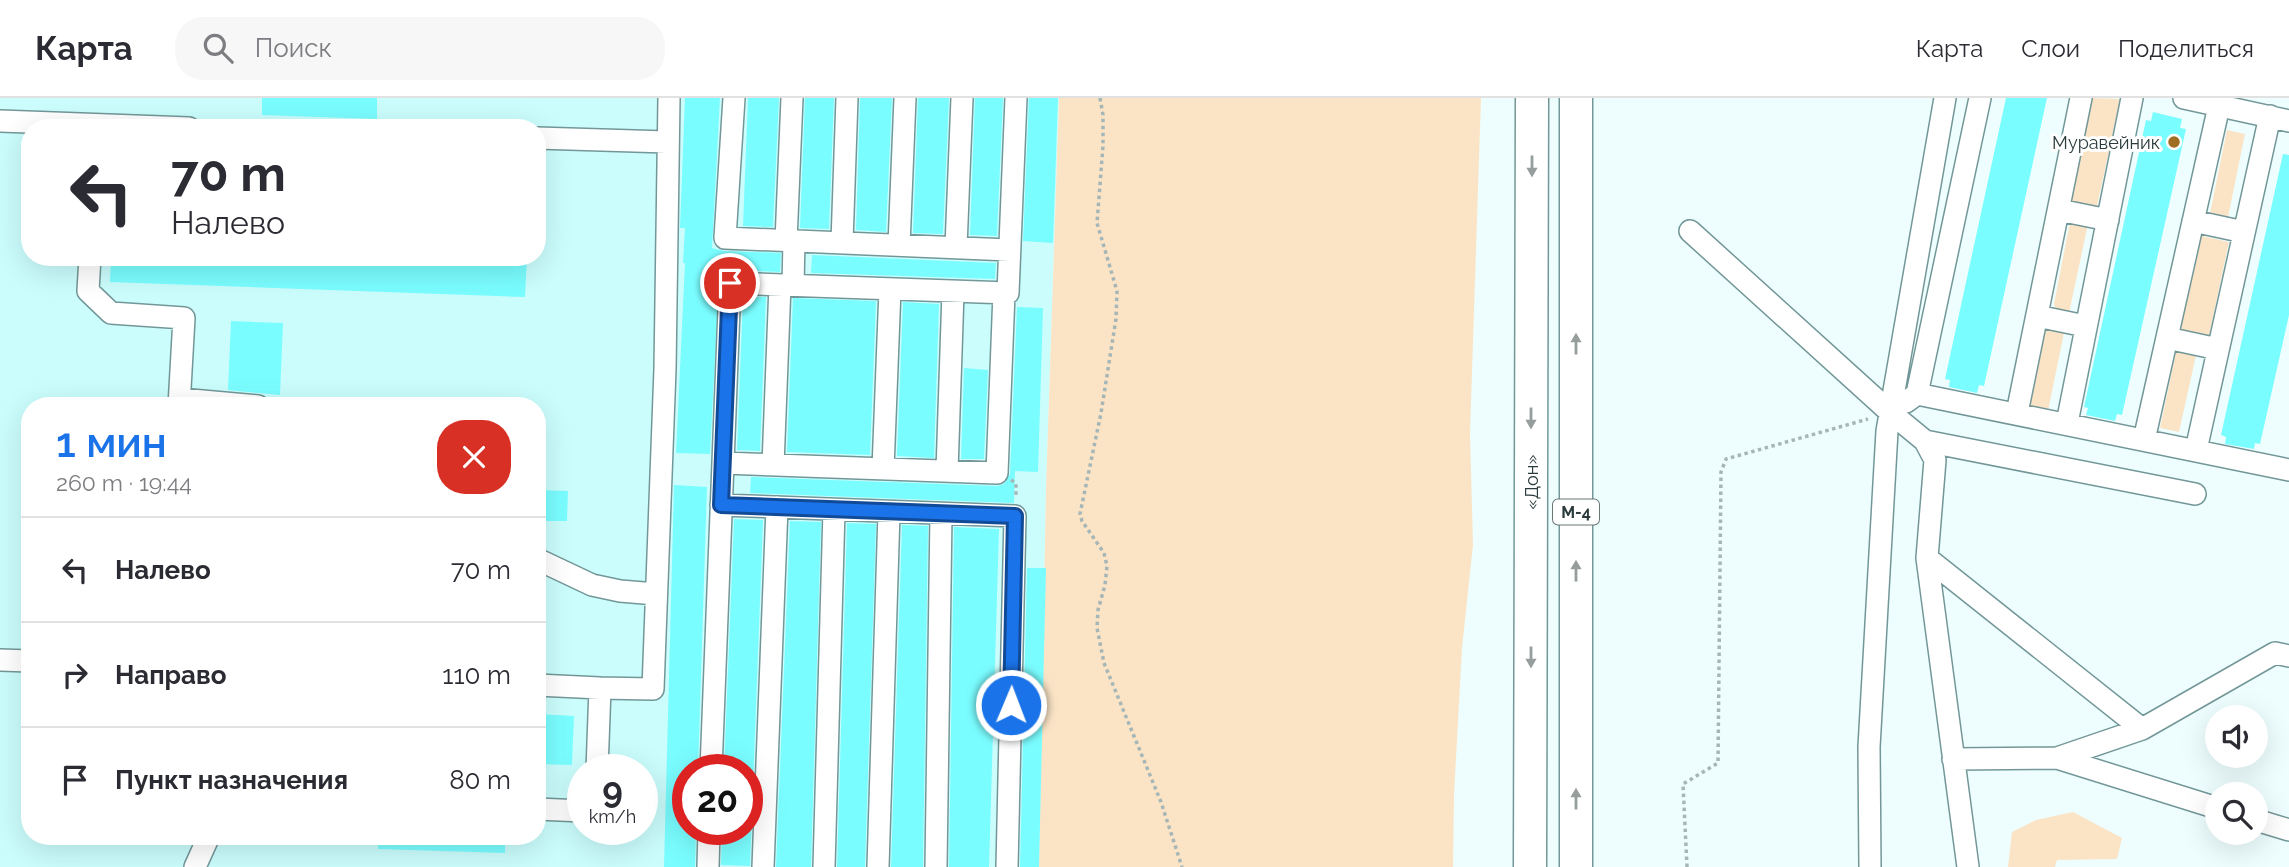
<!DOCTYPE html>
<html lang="ru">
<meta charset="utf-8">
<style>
:root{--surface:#fff;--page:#f7f7f7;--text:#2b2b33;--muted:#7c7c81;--line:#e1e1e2;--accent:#1a73e8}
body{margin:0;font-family:Raleway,sans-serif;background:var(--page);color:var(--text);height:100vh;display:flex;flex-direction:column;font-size:26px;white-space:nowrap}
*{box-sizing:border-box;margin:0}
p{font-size:23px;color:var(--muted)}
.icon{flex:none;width:38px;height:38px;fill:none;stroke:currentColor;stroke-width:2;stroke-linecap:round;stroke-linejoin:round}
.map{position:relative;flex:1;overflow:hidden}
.panel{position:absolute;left:21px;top:299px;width:525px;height:448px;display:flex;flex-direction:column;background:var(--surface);border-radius:28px;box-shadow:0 7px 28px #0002}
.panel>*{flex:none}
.guide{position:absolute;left:21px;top:21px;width:525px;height:147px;border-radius:28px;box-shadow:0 7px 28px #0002;background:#fff;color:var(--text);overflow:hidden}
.buttons{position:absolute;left:2205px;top:607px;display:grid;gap:14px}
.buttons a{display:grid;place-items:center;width:63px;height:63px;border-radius:50%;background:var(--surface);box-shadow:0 7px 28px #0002;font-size:35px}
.speed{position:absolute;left:567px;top:656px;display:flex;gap:14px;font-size:35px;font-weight:700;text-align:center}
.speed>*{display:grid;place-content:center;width:91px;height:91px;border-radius:50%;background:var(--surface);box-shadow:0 7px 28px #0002;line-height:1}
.speed small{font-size:18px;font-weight:400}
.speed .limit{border:10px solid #d22;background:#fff;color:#111}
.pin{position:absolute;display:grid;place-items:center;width:60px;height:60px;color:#fff;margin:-30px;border:4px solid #fff;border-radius:50%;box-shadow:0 2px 7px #0007}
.me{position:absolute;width:77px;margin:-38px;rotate:1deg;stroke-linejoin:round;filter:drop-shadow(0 0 5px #0008)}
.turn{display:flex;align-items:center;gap:24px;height:147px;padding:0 35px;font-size:32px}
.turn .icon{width:91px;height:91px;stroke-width:2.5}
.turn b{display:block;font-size:49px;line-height:60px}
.round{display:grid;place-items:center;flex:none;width:74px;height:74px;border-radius:28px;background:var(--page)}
.overview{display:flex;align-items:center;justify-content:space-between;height:119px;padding:0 35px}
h1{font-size:42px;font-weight:600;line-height:52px;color:var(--accent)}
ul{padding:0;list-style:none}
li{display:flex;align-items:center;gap:21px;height:105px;padding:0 35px;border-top:2px solid var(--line)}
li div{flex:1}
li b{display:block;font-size:26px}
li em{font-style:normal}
header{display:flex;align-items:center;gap:42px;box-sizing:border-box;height:98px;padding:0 35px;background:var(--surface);border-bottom:2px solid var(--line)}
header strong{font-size:33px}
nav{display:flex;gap:38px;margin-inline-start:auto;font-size:24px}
.search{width:490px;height:63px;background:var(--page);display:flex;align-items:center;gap:18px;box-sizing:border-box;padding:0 24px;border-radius:28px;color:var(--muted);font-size:26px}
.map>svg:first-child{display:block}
.built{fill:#cbfdfd;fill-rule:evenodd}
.green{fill:#fbe4c6}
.building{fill:#7afdff}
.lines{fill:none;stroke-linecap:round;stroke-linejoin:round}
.minor-casing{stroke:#739798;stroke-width:24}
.highway-casing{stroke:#739798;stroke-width:35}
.path{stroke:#a6b6b6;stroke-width:3.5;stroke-dasharray:3.5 3.5;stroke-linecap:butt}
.minor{stroke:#fff;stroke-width:21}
.highway{stroke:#fff;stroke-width:32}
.oneway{fill:#959d9d}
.route-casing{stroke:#114b97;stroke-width:18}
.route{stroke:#1a73e8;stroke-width:12}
.poi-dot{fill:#9f6e22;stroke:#fff;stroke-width:2.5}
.labels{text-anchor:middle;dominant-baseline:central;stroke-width:6;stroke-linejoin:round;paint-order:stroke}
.shield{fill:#fff;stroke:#6b7676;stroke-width:2}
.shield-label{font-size:16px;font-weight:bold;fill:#2b3b3b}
.poi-label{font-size:18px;fill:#2b3b3b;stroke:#fff;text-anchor:end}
.street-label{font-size:18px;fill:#2b3b3b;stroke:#fff}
</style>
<header>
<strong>Карта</strong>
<div class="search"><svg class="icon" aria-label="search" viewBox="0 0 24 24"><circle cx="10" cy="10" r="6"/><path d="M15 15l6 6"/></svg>Поиск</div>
<nav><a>Карта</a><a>Слои</a><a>Поделиться</a></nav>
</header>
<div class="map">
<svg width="2289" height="769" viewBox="0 0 2289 769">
<rect width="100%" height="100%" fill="#eefefe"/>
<path class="built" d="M0,0H1059L1046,390L1039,769H0ZM30,30H537V159H30ZM30,308H537V738H30ZM583,672H642V732H583ZM688,672H747V732H688Z"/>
<path class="green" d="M1059,0H1481L1470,335L1473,447L1462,550L1454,697L1453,769H1039L1046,390Z
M2093,0L2120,1L2096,113L2069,107Z
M2227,32L2245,36L2227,124L2209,120Z
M2071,125L2088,126L2069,215L2056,211L2054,206L2069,129Z
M2198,137L2229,144L2209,238L2177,231Z
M2043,226L2065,230L2048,313L2026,308Z
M2177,249L2197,253L2179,334L2160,330Z
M2073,714L2122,740L2117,761L2057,762L2055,769H2008L2012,734L2036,722Z"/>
<path class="building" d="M262,0H377V21L262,17Z
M685,0H720L712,150L724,153L781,155L780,174L730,172L723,174L719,179L710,356L676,355L685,165H683L685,130H680Z
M748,0H779L773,129L743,128Z
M805,0H834L829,131L800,130Z
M860,0H892L886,134L856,132Z
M918,0H949L943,136L913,135Z
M975,0H1003L997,138L970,137Z
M1029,0H1058L1053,145L1023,143Z
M2006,0H2047L1984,288L1979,287L1977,295L1949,289L1950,282L1945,281Z
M2153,14L2182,21L2180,30L2186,31L2122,317L2117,316L2115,323L2086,317L2088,310L2084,309L2146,22L2151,23Z
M2283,56L2289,57V217L2260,346L2255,345L2254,351L2225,346L2226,339L2221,337Z
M812,157L996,165L995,181L811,175Z
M111,159H527L525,199L110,184Z
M743,199H766L760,353L737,352Z
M793,200L876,203L870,357L787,354Z
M903,204L939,206L934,360L897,358Z
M1017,209L1043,210L1038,374L1015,373L1014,405L750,395L751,379L997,388L1004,386L1010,376Z
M231,223L283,225L280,297L228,292Z
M964,270L988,272L984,361H961Z
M674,387L707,389L698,672H688V732H696L695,769H664Z
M537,392L568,393L567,423H537Z
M734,421L763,422L750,768L721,767L722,732H747V672H724Z
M790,423L821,424L811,769H776Z
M847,425L876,426L865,769H837Z
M902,427L928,428L923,769H891Z
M954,429L999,431L989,769H949Z
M1027,470H1046L1039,769H1020Z
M537,616L574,618L572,667L537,666Z
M378,738L505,740V755L378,751Z"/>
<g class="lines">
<g class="minor-casing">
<path id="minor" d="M734,0L725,140L1009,152
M2184,0L2289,23
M0,23L189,30
M537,40L667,44
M2059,112L2108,122
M2193,123L2244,134
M1690,133L1891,315L1925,343L1935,362L1927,460L1968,769
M786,143L792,0
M842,144L847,0
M899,147L905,0
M956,149L962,0
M90,159L88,193L111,215L184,220L179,308
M793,187L794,143
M2037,218L2085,228
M2167,240L2218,251
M1917,296L2289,372
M180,301L258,308
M1906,304L1917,296L1980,0
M2017,315L2081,0
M2067,325L2132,0
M2144,342L2219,8
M1925,343L2195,396
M2196,352L2270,18
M723,365L997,375L1004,195
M773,367L780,187
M883,371L890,191
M947,373L953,194
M721,407L1015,418L1007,769
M1927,460L2142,631
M537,461L592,487L620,493L656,496
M0,562L30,563
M537,587L600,590L597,672
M600,590L653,591L665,271L669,0
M2057,660L2142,631L2275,555L2289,558
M1953,661L2057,660L2217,710
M711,672L730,185L1008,195L1016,0
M537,711L583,713
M2256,722L2289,732
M195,769L209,738
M708,769L709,732
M763,769L777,409
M824,769L834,412
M878,769L889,414
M936,769L941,416
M1870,769L1869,649L1887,333L1945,0"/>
</g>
<g class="highway-casing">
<path id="highway" d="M1576,0V769
M1530,769L1532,0"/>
</g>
<path class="path" d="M1100,0L1103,17V48L1097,125L1117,193L1116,221L1101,315L1080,416L1082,423L1104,455L1107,468L1105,487L1098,512L1097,530L1104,565L1161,704L1182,769
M1011,382L1016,385V400
M1687,769L1683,686L1718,665L1721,374L1726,361L1868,321"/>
<use href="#minor" class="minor"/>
<use href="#highway" class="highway"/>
</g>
<defs><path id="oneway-solid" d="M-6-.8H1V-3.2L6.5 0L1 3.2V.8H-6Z" transform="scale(1.75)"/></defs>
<g class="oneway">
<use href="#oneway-solid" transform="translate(1532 68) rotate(90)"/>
<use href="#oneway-solid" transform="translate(1576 246) rotate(-90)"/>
<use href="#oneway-solid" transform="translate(1531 320) rotate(90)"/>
<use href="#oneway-solid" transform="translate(1576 473) rotate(-90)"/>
<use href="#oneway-solid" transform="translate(1531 559) rotate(90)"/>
<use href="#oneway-solid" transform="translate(1576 701) rotate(-90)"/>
</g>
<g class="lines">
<g class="route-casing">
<path id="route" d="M730,185L721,407L1015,418L1011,607"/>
</g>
<use href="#route" class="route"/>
</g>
<circle class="poi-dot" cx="2174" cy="44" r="7"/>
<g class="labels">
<rect class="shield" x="1553" y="401.5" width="46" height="25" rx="5"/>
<g class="shield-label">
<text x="1576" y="414">М-4</text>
</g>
<g class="poi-label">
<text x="2160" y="44">Муравейник</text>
</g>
<g class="street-label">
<text transform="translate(1531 384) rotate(-90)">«Дон»</text>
</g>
</g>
</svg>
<div class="buttons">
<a><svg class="icon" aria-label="sound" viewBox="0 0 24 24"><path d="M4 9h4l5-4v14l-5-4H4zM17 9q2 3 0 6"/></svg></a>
<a><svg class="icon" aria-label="search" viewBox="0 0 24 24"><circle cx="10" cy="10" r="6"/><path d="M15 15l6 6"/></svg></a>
</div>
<div class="speed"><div>9<small>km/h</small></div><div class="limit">20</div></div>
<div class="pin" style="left:730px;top:185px;background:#d93025"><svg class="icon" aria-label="arrive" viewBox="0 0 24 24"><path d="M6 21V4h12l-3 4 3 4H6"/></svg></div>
<svg class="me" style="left:1011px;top:607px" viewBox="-20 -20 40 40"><circle r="17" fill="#1a73e8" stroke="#fff" stroke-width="3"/><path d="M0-11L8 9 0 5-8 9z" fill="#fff"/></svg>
<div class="guide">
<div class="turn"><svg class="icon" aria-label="left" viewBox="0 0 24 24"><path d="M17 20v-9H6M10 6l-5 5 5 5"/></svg><div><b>70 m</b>Налево</div></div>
</div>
<section class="panel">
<div class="overview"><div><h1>1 мин</h1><p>260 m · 19:44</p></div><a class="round" style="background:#d93025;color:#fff"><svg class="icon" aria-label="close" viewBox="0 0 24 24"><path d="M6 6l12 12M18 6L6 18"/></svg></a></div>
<ul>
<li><svg class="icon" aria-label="left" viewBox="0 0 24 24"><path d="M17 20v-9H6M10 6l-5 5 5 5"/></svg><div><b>Налево</b></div><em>70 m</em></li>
<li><svg class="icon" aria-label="right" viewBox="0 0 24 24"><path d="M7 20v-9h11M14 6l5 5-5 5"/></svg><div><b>Направо</b></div><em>110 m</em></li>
<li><svg class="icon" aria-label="arrive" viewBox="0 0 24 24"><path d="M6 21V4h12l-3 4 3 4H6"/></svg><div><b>Пункт назначения</b></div><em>80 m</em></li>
</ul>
</section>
</div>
